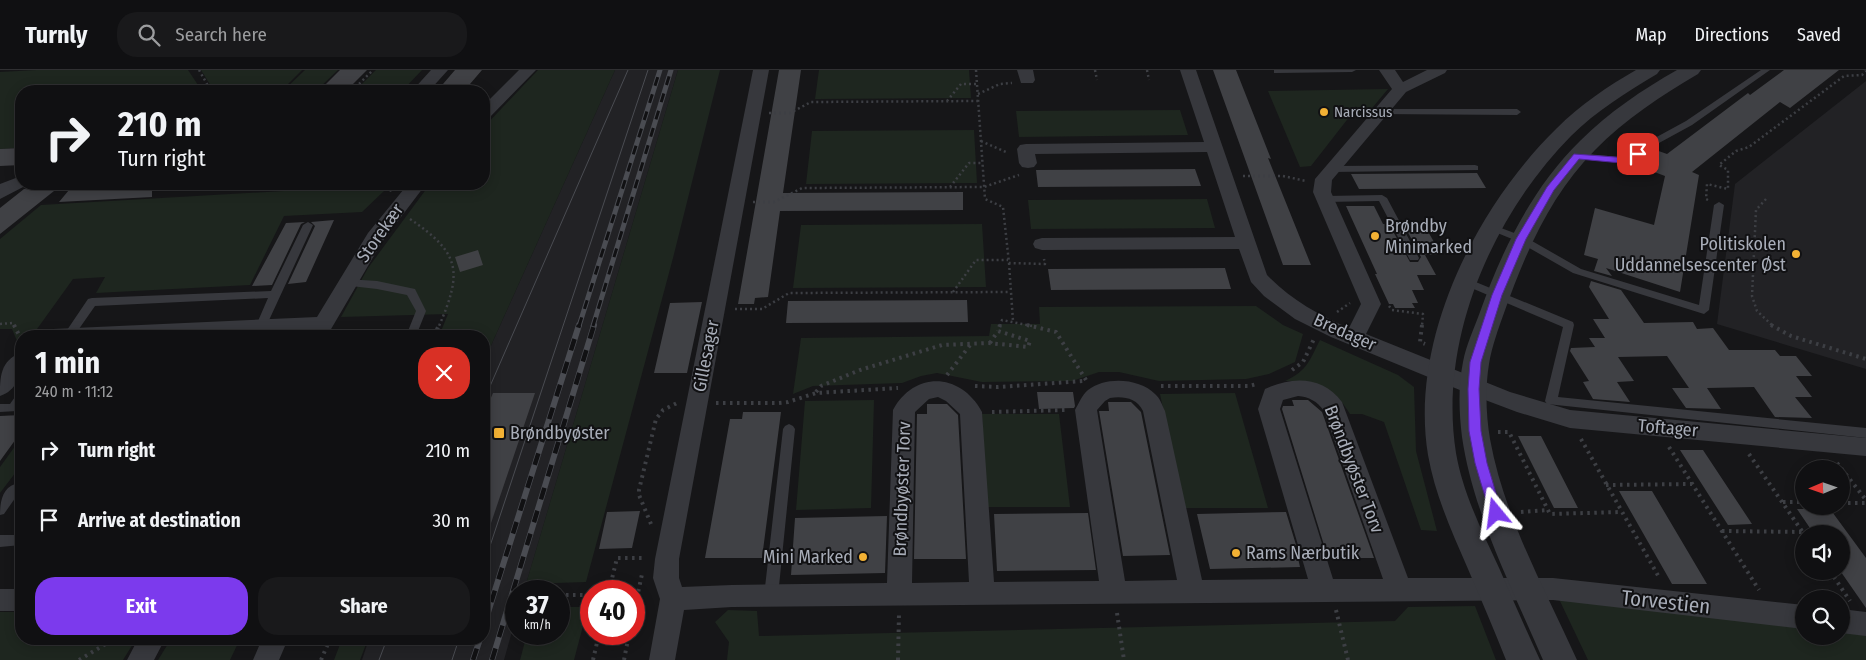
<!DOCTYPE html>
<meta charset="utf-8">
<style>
:root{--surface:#101012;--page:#19191b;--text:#f1f3f6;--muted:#9c9d9f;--line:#303032;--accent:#7c3aed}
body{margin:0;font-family:"Fira Sans Condensed",sans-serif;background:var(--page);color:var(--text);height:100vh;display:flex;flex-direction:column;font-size:19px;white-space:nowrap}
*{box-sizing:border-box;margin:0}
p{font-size:16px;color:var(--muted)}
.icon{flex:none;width:28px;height:28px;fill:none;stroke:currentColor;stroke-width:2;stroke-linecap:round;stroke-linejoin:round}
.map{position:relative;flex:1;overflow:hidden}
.details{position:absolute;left:15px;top:260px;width:475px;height:315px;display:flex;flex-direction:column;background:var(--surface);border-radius:20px;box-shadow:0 2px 12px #0003,0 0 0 1px var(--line)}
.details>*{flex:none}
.hud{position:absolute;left:15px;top:15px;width:475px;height:105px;border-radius:20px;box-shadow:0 2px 12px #0003,0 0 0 1px var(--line);background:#101012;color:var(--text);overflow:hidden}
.needle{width:32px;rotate:268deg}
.controls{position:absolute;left:1795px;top:390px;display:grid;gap:10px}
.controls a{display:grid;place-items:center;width:55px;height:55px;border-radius:50%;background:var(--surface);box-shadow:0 2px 12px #0003,0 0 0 1px var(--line);font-size:25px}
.speed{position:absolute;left:505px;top:510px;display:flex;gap:10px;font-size:25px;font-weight:700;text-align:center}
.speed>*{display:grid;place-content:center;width:65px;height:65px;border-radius:50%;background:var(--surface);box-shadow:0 2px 12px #0003,0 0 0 1px var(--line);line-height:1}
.speed small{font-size:12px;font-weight:400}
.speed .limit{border:8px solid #d22;background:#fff;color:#111}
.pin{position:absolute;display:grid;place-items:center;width:42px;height:42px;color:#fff;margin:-21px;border-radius:10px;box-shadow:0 2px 8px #0006}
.me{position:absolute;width:55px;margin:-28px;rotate:344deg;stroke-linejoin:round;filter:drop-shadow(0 0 4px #0008)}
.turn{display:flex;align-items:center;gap:18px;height:105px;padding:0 20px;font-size:22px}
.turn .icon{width:65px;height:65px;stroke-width:2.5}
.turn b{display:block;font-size:35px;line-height:42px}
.round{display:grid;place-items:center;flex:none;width:52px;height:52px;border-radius:20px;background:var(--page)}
.headline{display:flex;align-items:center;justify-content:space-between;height:85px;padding:0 20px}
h1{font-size:30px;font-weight:700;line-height:38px}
.primary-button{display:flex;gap:10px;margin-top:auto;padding:10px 20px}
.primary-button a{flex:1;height:58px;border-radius:20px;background:var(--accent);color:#fff;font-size:20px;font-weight:700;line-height:58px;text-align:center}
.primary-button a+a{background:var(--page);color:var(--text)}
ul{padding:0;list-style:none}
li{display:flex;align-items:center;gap:15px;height:70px;padding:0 20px}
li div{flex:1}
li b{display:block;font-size:19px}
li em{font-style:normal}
header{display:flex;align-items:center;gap:30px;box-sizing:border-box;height:70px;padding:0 25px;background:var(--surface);border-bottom:1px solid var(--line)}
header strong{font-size:24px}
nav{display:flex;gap:28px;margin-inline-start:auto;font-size:18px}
.search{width:350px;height:45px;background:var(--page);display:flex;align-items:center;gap:12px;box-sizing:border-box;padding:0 18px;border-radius:20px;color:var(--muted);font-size:19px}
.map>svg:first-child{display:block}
.built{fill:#222225}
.green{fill:#1e261f}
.building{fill:#404145}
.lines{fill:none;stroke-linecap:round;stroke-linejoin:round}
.path-far1{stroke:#3d3f44;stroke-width:2.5;stroke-dasharray:2 3;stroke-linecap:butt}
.path{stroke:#3d3f44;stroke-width:4;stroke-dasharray:2.5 4.5;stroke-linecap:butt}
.service{fill:#37383d;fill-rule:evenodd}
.minor{fill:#37383d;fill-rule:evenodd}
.tertiary{fill:#37383d;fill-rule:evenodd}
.tram{stroke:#4a4c52;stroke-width:1}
.rail-far1-casing{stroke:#4a4c52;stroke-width:5}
.rail-casing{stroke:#4a4c52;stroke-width:6}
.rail-far1{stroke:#111113;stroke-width:3;stroke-dasharray:9;stroke-linecap:butt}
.rail{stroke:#111113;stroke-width:4.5;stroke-dasharray:12;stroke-linecap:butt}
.route{fill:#7c3aed;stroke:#51269a}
.poi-dot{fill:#f2b134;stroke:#111113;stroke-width:2}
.labels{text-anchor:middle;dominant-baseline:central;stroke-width:4;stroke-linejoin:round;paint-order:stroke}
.far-poi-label{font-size:15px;fill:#a8adb8;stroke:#111113;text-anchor:start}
.poi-label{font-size:18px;fill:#a8adb8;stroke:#111113;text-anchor:start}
.street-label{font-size:18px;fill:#a8adb8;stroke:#111113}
.near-street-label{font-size:21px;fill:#a8adb8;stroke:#111113}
</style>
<header>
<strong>Turnly</strong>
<div class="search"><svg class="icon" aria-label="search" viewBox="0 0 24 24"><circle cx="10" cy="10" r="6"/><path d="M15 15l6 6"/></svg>Search here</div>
<nav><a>Map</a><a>Directions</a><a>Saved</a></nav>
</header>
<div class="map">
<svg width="1866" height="590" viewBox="0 0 1866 590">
<rect width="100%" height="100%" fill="#161618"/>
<path class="built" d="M615,0H678L524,521H516V547L504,590H362L369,569H484V291Z
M1866,11V299L1717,254L1735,114Z"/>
<path class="green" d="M36,0H188L202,21H21V78L0,79V2Z
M201,0H302L281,21H214Z
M305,0H338L316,21H283Z
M376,0H422L402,21H355Z
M538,0H615L484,291V266H439L448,244L341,247L368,198L430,114H484V57Z
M678,0H720L673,188L586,512L526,514Z
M819,0H969L971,28L815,29Z
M1388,19L1363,49L1350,46L1311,96L1300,97L1268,21Z
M1180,40L1188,65L1019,67L1016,41Z
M974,60L977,113L806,114L812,61Z
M305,114H365L384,121L362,142L284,146L250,215L96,223L105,207L73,209L32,266H21L20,278L12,259H0V169L41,135L301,120Z
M1207,129L1215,158L1031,159L1028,130Z
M982,154L986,217L793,218L801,155Z
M1256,236L1283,255L1303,264L1295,292L1269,304L1246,309L1159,311L1119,302H1099L1072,311L982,312L937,303L921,306L902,313L813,316L793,324L801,268L989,266L991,254H1040L1039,237Z
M1320,270L1398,305L1414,317L1416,381L1437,461L1421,460L1384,352L1362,344H1350C1333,316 1317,311 1285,311C1308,300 1309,291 1320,270Z
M1235,323L1268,438H1184L1160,324Z
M874,330L871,438L796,440L805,331Z
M982,344H1059L1070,437H986Z
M21,368V397L19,398L0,423V397Z
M1559,529L1804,555V566H1841V559L1866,561V590H1588Z
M1475,536L1496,590H727L729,572L715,552L728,540L757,541L759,566L1395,551L1408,537Z
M559,537H588L574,590H520L527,564H559Z
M0,542H21V569H136L123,590H0Z
M171,569H240L230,590H158Z
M342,569H368L360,590H334Z"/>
<path class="building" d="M340,0H367L346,21H319Z
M455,0H482L464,21H437Z
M779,0H801L783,123L963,122V140L780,141L768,227L755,228L754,234H738Z
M1213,0H1236L1271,89L1268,88L1311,195H1283Z
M1784,0H1839L1790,38L1780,32L1692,102L1699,105L1680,222L1606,198L1612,206L1594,201L1598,189L1584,185L1595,138L1654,155L1665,106L1641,97L1653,79L1667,84L1748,23L1750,25Z
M21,78V95L0,96V79Z
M1195,99L1201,116L1038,117L1036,100Z
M1477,103L1486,118L1359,119L1351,104Z
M74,114H152V127L59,132Z
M24,119L54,121L0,164V138Z
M1346,136H1374L1383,154H1389L1410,192H1418L1421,187L1403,153H1423L1441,184L1425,185L1436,205H1417L1424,220H1412L1418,233H1412L1415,238H1395L1393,234H1389L1375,204H1377Z
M334,150L306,212L288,214L315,156L311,152Z
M305,152L301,154L272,215L252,216L286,153Z
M478,180L483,195L460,202L455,187Z
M1225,198L1231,219L1051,220L1048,199Z
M1591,211L1621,220L1644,253L1693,252L1697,259L1713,258L1729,280H1775L1780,286H1796L1812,306H1796L1812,327H1795L1812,348L1775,347L1754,317L1707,318L1721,339L1686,338L1672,318H1689L1667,286L1618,287L1634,311L1617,312L1630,332L1593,329L1583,312L1589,311L1570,281L1571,278L1595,277L1589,268H1605L1593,249H1609L1589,217Z
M967,230L968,252L786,253L788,231Z
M702,232L687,303H654L670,233Z
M1037,322H1073L1075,336L1074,338L1039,339Z
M493,323H535L487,465H484V344Z
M1292,330H1308L1322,342L1374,488H1328L1282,339L1283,336H1294Z
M1108,332H1131L1141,342L1170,485L1123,486L1099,341H1109Z
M927,334H947L958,345L966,489H914L917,344H927Z
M743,342H781L762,488H705L730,349H742Z
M21,345V362L0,391V346Z
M1518,366H1541L1578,438H1554Z
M1680,380H1703L1752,454L1728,455Z
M1619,421H1652L1707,514H1672Z
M1797,439H1830L1866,488V538L1841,502V464H1814Z
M640,441L632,478L599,479L607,442Z
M1286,442L1300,488H1298L1300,497L1210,499L1197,444Z
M1088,443L1096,500L997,501L994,444Z
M887,446L885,503L791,505L795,448Z"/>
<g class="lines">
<path class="path-far1" d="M199,0L211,21
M976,0L985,129L1003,137L1009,193L1045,194L1044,189
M1095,0L1097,10
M1147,0L1149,10
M352,21L373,0
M978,24L1000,14L1012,13
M947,31L961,14H977
M769,43H790L811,32L978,31
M981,71L1008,83
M1243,106H1283L1306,111
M376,114L392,121
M950,117L969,93H983
M1766,129L1756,140L1752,226L1757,241L1773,256
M1708,130L1706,129L1707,114L1728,119V100L1719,95L1736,81L1749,77L1844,6L1862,5L1866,1
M753,132H774L802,118L984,117L1019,105
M410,149C460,183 463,201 439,256
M1009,193L1013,251
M953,222L976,190H1008
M1389,236L1392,240L1423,244L1422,256
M735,239H762L789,223L1010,222
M1337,242L1350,233
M0,254L13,253L14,256
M1000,256L1002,250L1032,256"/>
<path class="path" d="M14,255L21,269
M1027,255L1056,262L1086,310
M1422,255L1420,272L1425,274
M1771,255L1791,266L1866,289
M434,266L439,255
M990,273L998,261
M1292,300L1303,292L1314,269
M947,305L971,274
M975,316L998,317L1083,311
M1161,316H1249L1257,314
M816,322L821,316L860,300L942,275L989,273L1028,277L1030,271L998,261L1000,255
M716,333H778L788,332L816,323L898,318
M992,342L1066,340
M1498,362H1509L1550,444L1621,442
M1581,369L1660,509
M1669,377L1759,520
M1749,384L1804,464
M1837,393L1866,430
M1606,415L1692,414
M1783,432H1804
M1841,433H1866
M1521,442L1548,440
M651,454L639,425V420L656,349L663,340L677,333
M1722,461L1803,462
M1830,501L1850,531
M609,521L617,488H646
M559,525H591
M1336,540L1348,590
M634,542L642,504
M1117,543L1124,590
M79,590L114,569
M321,590L330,569
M593,590L599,564
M624,590L629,564
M898,590L899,544"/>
<path class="service" d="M1274,0H1356L1352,2L1277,3H1274Z
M1761,0H1770L1692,55L1648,79L1634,93L1577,89L1572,86L1577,83L1629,88L1642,75L1686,51Z
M1380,39H1517L1521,42L1517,45L1377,44L1376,42Z
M1475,95L1478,96V100L1333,102L1328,99L1333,96Z
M1382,125L1387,128L1419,188L1418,190H1410L1379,131L1326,132L1321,129L1326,126Z
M1719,132L1724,135L1709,240L1704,244L1573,203L1517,171L1490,160L1488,158L1493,155L1525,167L1581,199L1699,235L1714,135Z
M308,152L313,155L264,261H256L255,258L268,228L95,236L74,266H63L88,229L92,228L271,221L303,155Z
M1466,208L1573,252L1574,255L1558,327L1866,358V368L1547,334L1545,331L1563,257L1462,214L1461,212Z
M346,209L377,211L415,219L426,241L416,266H406L416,241L407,225L377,219L342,215L341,213L342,211Z
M21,323V335L17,341L0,342V334H10L17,324Z
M789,354L793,356L795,359L778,526L776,530L771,532L766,530L764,526L783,359L785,356Z
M15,414H21V424H18L4,444L0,445C0,433 2,418 15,414Z
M0,465H21V475L0,477Z"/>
<path class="minor" d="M431,0H448L429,21H412Z
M519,0H536L490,47L484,49V35Z
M753,0H769L679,489V508L682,517L732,515L887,513L893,340C915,300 961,303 982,342L994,512L1099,511L1075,340C1079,333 1082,325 1088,320C1105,306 1140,308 1155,324C1160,328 1162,335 1165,341L1202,510L1308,509L1258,339L1265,319C1292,306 1323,306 1342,332L1408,508H1553L1804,535V559L1553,530L732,537L684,540L675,590H649L660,529L653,508L655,489ZM1298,326C1309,327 1317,331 1324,341L1383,509H1333L1280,339L1283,330ZM938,327L946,331L960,344L969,512L912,513L915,342L929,329ZM1110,328C1123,326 1137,328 1143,341L1177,510L1125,511L1097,340L1105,331Z
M1017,0H1033L1035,10L1033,13H1021Z
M1180,0H1196L1267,205C1290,229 1318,245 1349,258L1361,234L1313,122L1315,109L1392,19L1379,0H1395L1403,12L1427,0H1447L1445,3L1406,22L1332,110L1331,122L1381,234L1366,264L1510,322L1570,340L1866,368V386L1570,358L1517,342L1472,325L1331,267L1295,249L1264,226L1251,212L1239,179L1042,180L1035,178L1033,174L1035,170L1042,168L1235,167L1207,82L1035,84L1037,93L1034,97L1028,98L1022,97L1019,93L1017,79L1020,75L1026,74L1204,72Z
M21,106V114L27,115L0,129V114Z
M408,114H426L382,172L327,266H307L309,262L212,266H43L46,261L53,259L317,247L368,163Z
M21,283C22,301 19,320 0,326C0,308 0,290 21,283Z
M0,519H21V541H0Z
M1841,539L1866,542V566L1841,563Z
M138,569H165L154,590H127Z
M262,569H288L279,590H253Z"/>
<path class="tertiary" d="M1636,0H1660L1657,4C1627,22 1596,41 1571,66C1492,146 1438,270 1456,383C1463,424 1483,463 1500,500C1513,530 1526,560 1540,590H1506C1494,560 1481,529 1468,499C1452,462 1435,425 1428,385C1409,270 1476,137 1557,58C1580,35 1608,16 1636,0Z
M1677,0H1701L1698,4C1661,26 1625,49 1595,80C1550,125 1525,184 1504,243C1498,260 1492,276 1489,294C1485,318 1486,345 1490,369C1504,447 1545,519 1577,590H1543C1513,520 1473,443 1462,367C1459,343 1458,316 1463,292C1466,275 1474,259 1480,242C1502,180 1532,118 1580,71C1609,42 1642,20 1677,0Z"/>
<path class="tram" d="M484,330L628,0
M484,494L648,0
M379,590L387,569
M452,590L459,569"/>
<g class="rail-far1-casing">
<path id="rail-far1" d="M579,256L660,0
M593,256L671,0"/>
</g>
<g class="rail-casing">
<path id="rail" d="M484,555L579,255
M473,590L480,569
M492,590L594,255"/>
</g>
<use href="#rail-far1" class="rail-far1"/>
<use href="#rail" class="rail"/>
</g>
<path class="route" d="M1638,81L1643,84L1635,93L1632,94L1579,89L1554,120L1526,169L1502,225L1481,292L1479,319L1481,361L1487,393L1502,443L1501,447L1496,448L1491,447L1475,393L1469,361L1468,319L1470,292L1492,225L1516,169L1547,117L1574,84L1629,88Z"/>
<g class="poi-dot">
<circle cx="1324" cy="42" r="5"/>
<circle cx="1375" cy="166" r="5"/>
<circle cx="1796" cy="184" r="5"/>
<rect x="493" y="357" width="12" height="12" rx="2.5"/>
<circle cx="1236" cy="483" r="5"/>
<circle cx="863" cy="487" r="5"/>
</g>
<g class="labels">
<g class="far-poi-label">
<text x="1334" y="42">Narcissus</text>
</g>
<g class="poi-label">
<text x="1385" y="156">Brøndby<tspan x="1385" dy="21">Minimarked</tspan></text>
<text x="1786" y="174" text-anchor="end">Politiskolen<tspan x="1786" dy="21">Uddannelsescenter Øst</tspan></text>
<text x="510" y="363">Brøndbyøster</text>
<text x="1246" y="483">Rams Nærbutik</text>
<text x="853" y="487" text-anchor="end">Mini Marked</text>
</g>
<g class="street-label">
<text transform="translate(380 163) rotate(-55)">Storekær</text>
<text transform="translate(1345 262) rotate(24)">Bredager</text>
<text transform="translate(706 286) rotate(-79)">Gillesager</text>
<text transform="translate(1668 358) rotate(5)">Toftager</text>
<text transform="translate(1354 399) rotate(69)">Brøndbyøster Torv</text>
<text transform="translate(902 419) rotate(-88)">Brøndbyøster Torv</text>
</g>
<g class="near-street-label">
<text transform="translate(1666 532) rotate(6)">Torvestien</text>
</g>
</g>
</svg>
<div class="controls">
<a><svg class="needle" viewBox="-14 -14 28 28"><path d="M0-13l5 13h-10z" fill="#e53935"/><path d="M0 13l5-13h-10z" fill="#9c9d9f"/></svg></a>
<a><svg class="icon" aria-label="sound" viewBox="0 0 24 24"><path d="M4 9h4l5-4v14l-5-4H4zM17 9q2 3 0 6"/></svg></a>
<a><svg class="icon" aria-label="search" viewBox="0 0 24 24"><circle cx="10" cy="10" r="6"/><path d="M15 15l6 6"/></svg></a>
</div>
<div class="speed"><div>37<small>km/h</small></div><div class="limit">40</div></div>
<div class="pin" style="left:1638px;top:84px;background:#d93025"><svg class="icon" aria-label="arrive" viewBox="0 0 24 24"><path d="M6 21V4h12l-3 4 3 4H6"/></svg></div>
<svg class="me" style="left:1496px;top:443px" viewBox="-20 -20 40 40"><path d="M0-17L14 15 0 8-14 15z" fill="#7c3aed" stroke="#fff" stroke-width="4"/></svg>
<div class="hud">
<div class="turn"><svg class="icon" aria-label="right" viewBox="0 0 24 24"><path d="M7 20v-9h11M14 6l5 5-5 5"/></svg><div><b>210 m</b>Turn right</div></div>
</div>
<section class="details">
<div class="headline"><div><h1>1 min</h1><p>240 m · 11:12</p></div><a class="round" style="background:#d93025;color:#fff"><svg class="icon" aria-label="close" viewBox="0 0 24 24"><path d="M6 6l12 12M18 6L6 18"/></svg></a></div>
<ul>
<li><svg class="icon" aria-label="right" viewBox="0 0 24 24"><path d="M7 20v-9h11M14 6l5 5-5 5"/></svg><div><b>Turn right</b></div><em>210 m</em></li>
<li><svg class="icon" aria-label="arrive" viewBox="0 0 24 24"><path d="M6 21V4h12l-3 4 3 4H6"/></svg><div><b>Arrive at destination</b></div><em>30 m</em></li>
</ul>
<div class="primary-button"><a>Exit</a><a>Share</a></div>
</section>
</div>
